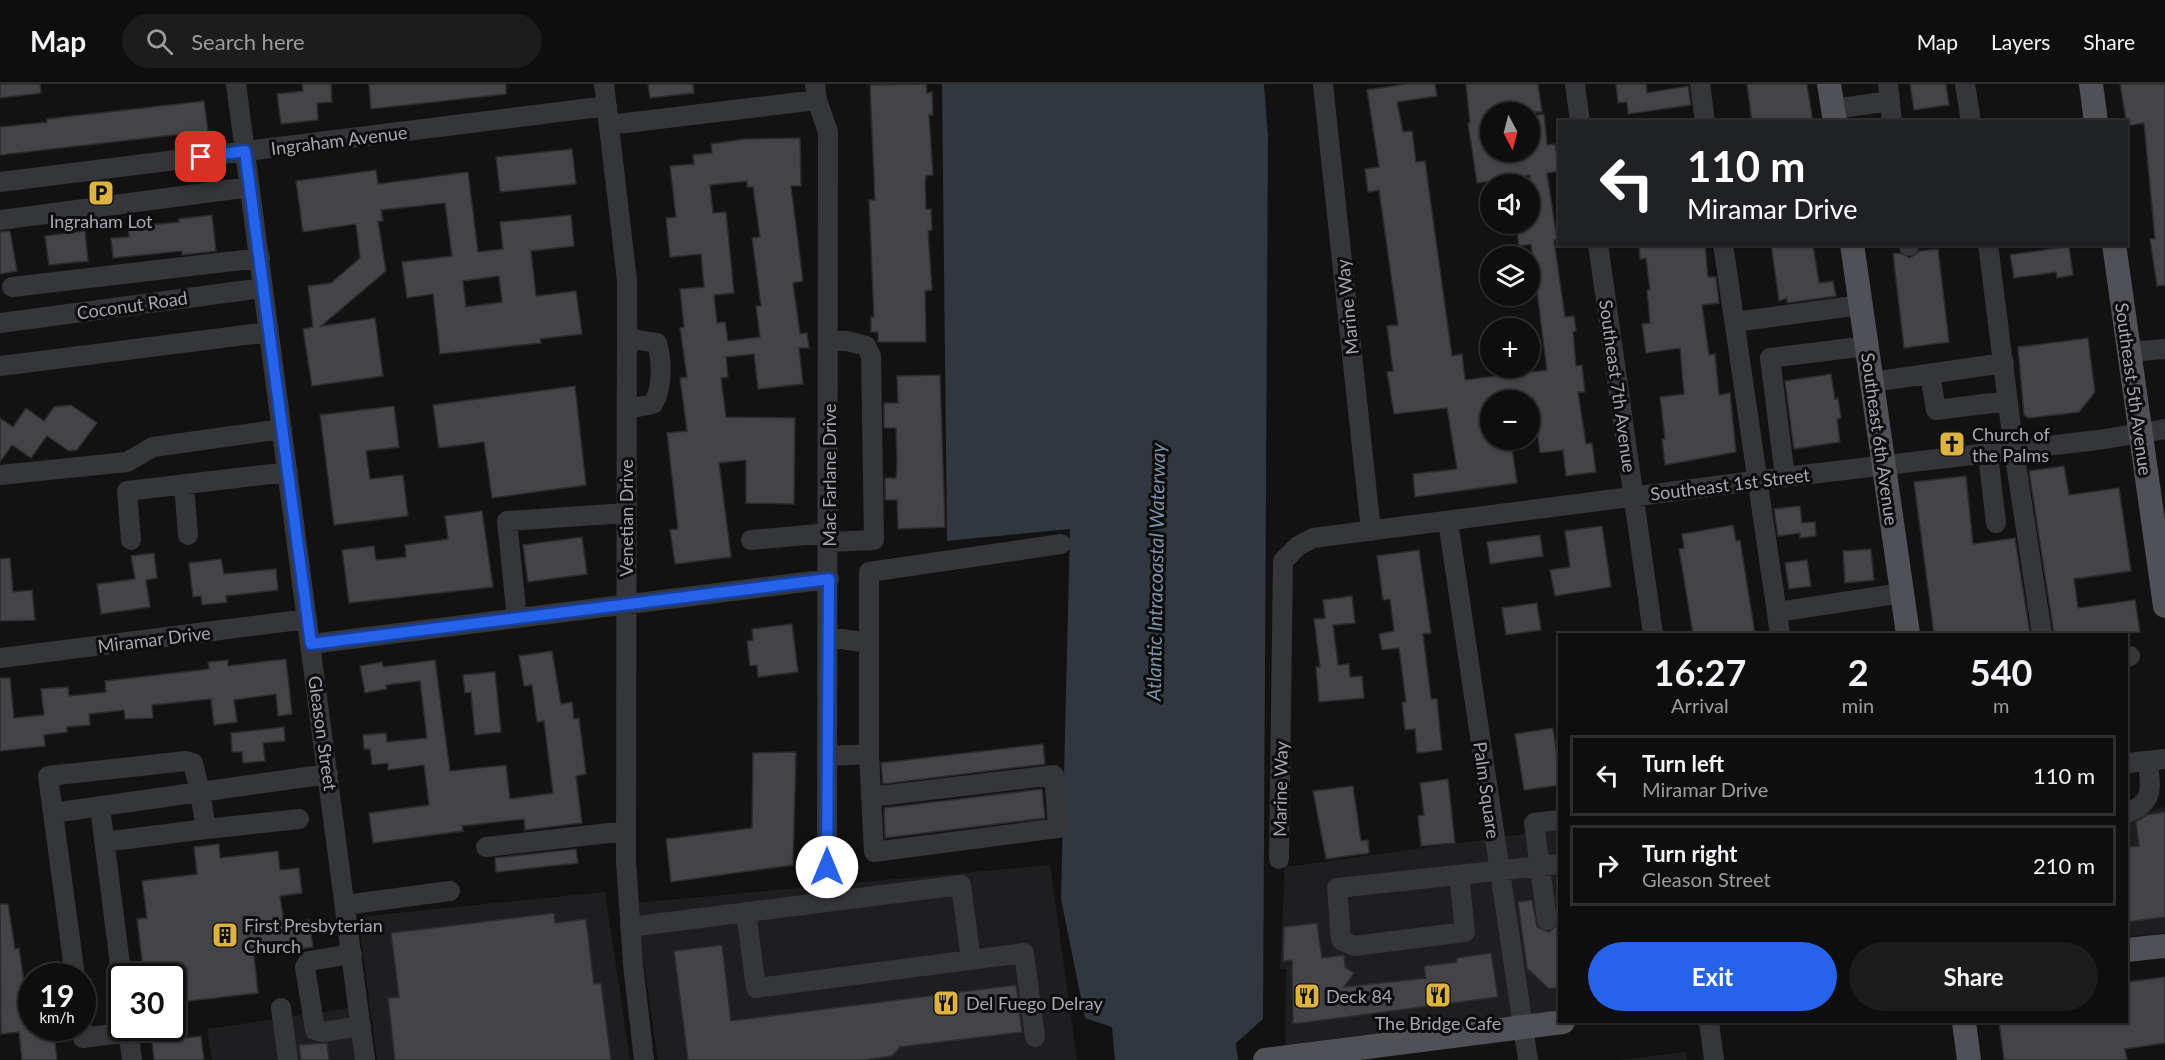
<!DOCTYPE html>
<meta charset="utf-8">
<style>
:root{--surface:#0e0e0e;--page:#1c1c1c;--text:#f1f3f6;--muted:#9b9c9e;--line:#2e2e2e;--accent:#2563eb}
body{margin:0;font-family:Lato,sans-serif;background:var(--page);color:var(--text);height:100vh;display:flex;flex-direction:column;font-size:22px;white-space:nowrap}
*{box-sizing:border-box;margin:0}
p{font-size:20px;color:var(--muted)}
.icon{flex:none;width:33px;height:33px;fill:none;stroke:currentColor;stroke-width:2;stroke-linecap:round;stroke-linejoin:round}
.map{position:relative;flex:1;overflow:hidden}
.sheet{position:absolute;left:1558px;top:549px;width:570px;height:390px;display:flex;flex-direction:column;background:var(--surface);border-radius:0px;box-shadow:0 2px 4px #0004,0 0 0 2px var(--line)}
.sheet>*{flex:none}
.guide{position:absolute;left:1558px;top:36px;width:570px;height:126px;border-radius:0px;box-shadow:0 2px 4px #0004,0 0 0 2px var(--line);background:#202124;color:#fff;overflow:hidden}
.needle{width:39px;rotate:173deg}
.fabs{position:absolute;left:1480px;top:18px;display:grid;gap:12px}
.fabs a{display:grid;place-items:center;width:60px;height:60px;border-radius:50%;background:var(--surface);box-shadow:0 2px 4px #0004,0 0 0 2px var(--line);font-size:30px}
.speed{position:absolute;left:18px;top:879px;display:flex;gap:12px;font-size:30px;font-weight:700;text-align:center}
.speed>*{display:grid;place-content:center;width:78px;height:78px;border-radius:50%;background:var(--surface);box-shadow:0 2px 4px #0004,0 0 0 2px var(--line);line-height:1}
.speed small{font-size:15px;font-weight:400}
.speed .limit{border:3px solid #111;border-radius:9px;background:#fff;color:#111}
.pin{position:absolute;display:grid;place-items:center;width:51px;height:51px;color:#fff;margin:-26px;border-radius:12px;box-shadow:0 3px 9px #0006}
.me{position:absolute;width:66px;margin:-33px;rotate:0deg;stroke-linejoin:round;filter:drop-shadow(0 0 4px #0008)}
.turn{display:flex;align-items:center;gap:21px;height:126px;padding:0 30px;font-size:27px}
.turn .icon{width:78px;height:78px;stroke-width:2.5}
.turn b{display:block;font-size:42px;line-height:51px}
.eta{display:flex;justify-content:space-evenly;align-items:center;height:102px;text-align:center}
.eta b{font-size:36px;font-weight:700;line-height:42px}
.button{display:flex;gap:12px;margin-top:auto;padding:12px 30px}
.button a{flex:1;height:69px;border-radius:36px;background:var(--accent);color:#fff;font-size:24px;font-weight:700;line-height:69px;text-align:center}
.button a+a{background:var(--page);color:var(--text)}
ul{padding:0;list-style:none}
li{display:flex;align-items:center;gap:18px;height:81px;margin:0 12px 9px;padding:0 18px;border:3px solid var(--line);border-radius:0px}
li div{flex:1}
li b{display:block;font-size:22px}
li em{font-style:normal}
header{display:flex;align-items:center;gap:36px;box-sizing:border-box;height:84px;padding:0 30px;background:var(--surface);border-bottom:2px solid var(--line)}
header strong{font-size:28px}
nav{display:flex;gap:33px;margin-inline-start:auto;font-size:21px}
.search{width:420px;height:54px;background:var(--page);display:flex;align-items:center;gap:15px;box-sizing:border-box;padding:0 21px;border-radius:33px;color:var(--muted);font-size:22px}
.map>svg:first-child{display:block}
.built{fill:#1e1e20}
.water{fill:#31373e}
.building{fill:#444448;stroke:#2c2c2f;stroke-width:1.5;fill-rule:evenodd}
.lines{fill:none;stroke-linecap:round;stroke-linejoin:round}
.minor{stroke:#35363a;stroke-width:20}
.major{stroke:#505156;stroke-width:24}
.route-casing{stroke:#184099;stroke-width:15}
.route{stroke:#2563eb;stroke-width:10}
.labels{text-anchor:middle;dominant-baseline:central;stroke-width:6;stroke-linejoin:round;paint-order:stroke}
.street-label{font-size:18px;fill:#a5a8b2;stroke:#0d0d0e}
.poi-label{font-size:18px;fill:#a5a8b2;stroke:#0d0d0e;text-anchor:start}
.water-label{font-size:20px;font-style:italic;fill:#7f93aa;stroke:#0d0d0e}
</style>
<header>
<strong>Map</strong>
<div class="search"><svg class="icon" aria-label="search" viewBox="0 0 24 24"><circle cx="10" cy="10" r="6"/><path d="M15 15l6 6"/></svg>Search here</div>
<nav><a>Map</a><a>Layers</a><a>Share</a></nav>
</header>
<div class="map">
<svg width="2165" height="976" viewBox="0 0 2165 976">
<rect width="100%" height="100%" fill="#121213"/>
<path class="built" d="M2165,723V849L2127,853V734Z
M1560,745V928L1285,965L1286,885H1280L1285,783Z
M1050,781L1077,976H658L635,819Z
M605,808L630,976H377L358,833Z
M349,924L356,976H212L207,945Z
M1686,968L1687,976H1620Z"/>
<path class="water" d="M942,0H1264L1268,52L1263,935L1236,959L1238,976H1115L1112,943L1085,934L1061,815L1070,445L947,457Z"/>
<path class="building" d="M0,0H40L41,9L0,14Z
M302,0H331L332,18L317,19L318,36L281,40L277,10L303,7Z
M369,0H506V10L371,25Z
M648,0H693L694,9L650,14Z
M926,0L927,9L932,8L933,31H929L933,91L926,92L925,99L926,125H931L932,146L928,147L932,206L925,207L926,258H878V248H871V233H874L869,116H875L870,1Z
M1406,0H1435L1437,12L1397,18L1403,48L1412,47L1416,78L1425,77L1452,272L1462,270L1465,296L1547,286L1531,160L1519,162L1516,143L1530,141V91L1477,99L1468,39H1470L1466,0H1538L1542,28H1491V69L1530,68V32L1544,30L1547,61L1555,60L1559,87L1547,89L1557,156H1554L1565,233L1574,232L1576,247L1573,248L1576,282L1582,281L1585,308H1578L1586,360L1592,359L1596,388L1566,392L1563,366L1540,369L1533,314L1491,316V356H1511L1517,399L1415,413L1413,390L1457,385L1447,324L1394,330L1387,288L1393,287L1387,242L1398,241L1379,106L1368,108L1365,85L1379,83L1367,6Z
M1616,0H1646L1647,9L1688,2L1691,21L1628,30L1627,18L1618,19Z
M1747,0H1807L1813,38H1752Z
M1910,0H1946L1949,21L1914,26Z
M2120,0H2165V201L2157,202L2150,155H2155L2144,39L2127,42Z
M204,17L208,47L0,71V43L47,38V35Z
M800,54L801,102H791L803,197L793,199L800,250L807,249L809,264H799L803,300L758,305L754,270L726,273L728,293L721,294L726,333L795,334L794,420L746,419V376L719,379L731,473L675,480L670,446L678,445L667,349L687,347L680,294L687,293L680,244L684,243L680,205L704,203L701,170L670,173L666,134L676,133L670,82L694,80L693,71L712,69L711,60L746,55ZM747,97V103H753L760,153L752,154L761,222H756L760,253L728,257L725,238L717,239L714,211L734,209L726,128L713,129L710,101Z
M572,65L576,100L500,108L496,73Z
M376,86L378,100L468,88L478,168L503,165L500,138L571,131L574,162L531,167L536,212L576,207L582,250L540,255L541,259L440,270L433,210L407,214L402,178L452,172L445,119L381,126L383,137H378L386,187L321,242L375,234L383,292L312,302L303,245L313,243L308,202L331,199L360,174L356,140L303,148L296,97ZM499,192L502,218L466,223L463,197Z
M212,131L216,167L182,171V167L113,174L111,154L129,153L128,143L179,138L178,135Z
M10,147L17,187L0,190V148Z
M85,147L88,177L49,181L45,152Z
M1639,160H1705L1708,193H1716L1719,219L1702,221L1709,271L1715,270L1719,311L1730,309L1736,368L1665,381L1662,355H1665L1660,313L1684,310L1680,264L1646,269L1642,240L1650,239L1647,206H1650L1646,174L1640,175Z
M1771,160H1813L1819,199L1833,197L1836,212L1787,219V214L1779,217Z
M2069,162L2073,191L2057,194L2056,188L2014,194L2010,171Z
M1938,165L1949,258L1904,264L1893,170L1900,169L1910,174L1920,167Z
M2088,254L2095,308L2079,328L2029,334L2024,331L2018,263Z
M1831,290L1835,315L1838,314L1841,334L1837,335L1840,358L1794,365L1785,297Z
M940,291L945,443L898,445L897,416H885V394H896L897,378L896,344H884V319H898L897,292Z
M575,302L586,401L492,414L484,358L439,364L433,321Z
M71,321L97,339L77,366L69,367L47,352L31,374L12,361L0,378V334L13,343L26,324L44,337L54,323Z
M394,322L399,363L366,367L370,395L403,391L408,432L334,441L320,331Z
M2064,382L2069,411L2119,404L2131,487L2074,495L2078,524L2135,516L2140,548L2054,550L2029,387Z
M1966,392L1973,460L2015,454L2030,550H1934L1914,398Z
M1800,422L1802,439L1815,438L1816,452L1800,454V449L1778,452L1774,425Z
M482,427L493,503L349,519L342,466L374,462L376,476L406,473L405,461L448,455L445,432Z
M1733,441L1736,457L1740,456L1755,550H1693L1679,465L1684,464L1682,450Z
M1602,442L1611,503L1555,512L1550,486L1570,483L1565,447Z
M1540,451L1543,472L1490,480L1487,458Z
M582,453L587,490L528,498L523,461Z
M1871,465L1874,496L1845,499L1843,467Z
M1419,466L1431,549L1423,550L1431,615H1437L1442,666L1417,669L1415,645L1405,646L1402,618H1406L1399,564L1382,566L1379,550L1394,547L1390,515L1383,516L1377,472Z
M154,469L157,494L146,496L150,523L101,530L97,500L135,495L131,472Z
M10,474L13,508L32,506L35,536L0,537V475Z
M221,475L224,490L276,485L278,506L226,512L227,518L202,521L201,512L193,513L189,479Z
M1807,476L1811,502L1789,505L1785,479Z
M1352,512L1355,539L1333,541L1338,581L1349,580L1350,593L1362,592L1364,614L1319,618L1316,583H1320L1314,535L1325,534L1323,516Z
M1537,519L1541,546L1506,551L1502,524Z
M792,540L798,588L758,593L757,581L750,582L747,557L753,556L752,545Z
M552,567L561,620L572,618L574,635L579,634L586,690L576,692L582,739L525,746L524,735L462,742L463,747L373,759L369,729L429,721L424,681L388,686V679L372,681L370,665H364L363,651L386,649L387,658L427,654L420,597L386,601L387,605L365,609L360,582L382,578L383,583L435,576L450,687L506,681L510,715L553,709L544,637L537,638L532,601L524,602L519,572Z
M286,575L292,630L278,632L276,610L234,616L237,638L214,641L211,615L152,621L153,634L125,635L124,626L89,630L90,641L67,643V648L44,651L45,662L0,667V594H10L14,634L44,631L41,605L68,603L69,612L106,608L105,597L209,585L208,578L228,576V582Z
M495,588L501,648L475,651L471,608L465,609L463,591Z
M284,643L285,657L263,659L265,677L243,679L242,668H232L231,649Z
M1553,644L1558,680H1560V701L1524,706L1515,650Z
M1043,660L1045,680L883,700L881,679Z
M796,668L793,781L671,798L666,755L752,744L753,669Z
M1448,695L1455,759L1421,762L1418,732L1424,731L1420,699Z
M1353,702L1361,757L1368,756L1369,769L1326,775L1313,707Z
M1042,705L1045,734L885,754L884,724Z
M2165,728V833L2127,838V763L2139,762L2136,738L2147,731Z
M219,760L220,774L278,767L280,786L299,784L302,809L280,812L284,839L309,836L313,863L254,871L258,909L172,919V892H144L137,835L147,834L142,797L197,790L194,763Z
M576,765L578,779L496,788L495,774Z
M1556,812H1560V903L1549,905L1527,884L1518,818L1532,816L1537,843L1549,848L1558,840Z
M0,820H8L15,865L19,864L25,905L32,904V944H48L49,950L54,949L57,976H22L19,948L1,950Z
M554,829L555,839L586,835L594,900L601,899L611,976H395L388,914L399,913L391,849Z
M1317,839L1322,874L1344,871L1345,883L1354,889L1344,903L1426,894L1424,882L1457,878L1456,874L1491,869L1498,913L1293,940L1292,876L1283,877L1284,843Z
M722,861L731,937L1016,901L1022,948L900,963L892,972L863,976H688L674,867Z
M2165,893V959L2125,965L2127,976H2004L1999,938H2127V898Z
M201,952L204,976H154L152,958Z
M327,959L329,976H301L299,961Z"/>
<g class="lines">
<path class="minor" d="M236,0L365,976
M604,0L627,196L626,777L633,880L644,976
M815,0L817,16L828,48L827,783
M1323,0L1371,447
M1575,0L1580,38
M1700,0L1705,38
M1888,0L1892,38
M1965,0L1971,38
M1833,25L1890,17
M609,41L817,16
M0,98L607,22
M0,136L250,103
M1598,160L1653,550
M1723,160L1780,550
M1909,160V162
M1988,160L2014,367L2042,550
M12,203L260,174
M1735,238L1861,221
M0,239L263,204
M829,257H847L866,262L871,272L874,456L829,458
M2129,268L2165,265
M0,282L269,248
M1930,290L1936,326L2008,317
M1872,298L2004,279
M627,325L653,320C663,304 662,277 657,259L627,254
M1988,370L1996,439
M0,391L127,378L153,363L282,345
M1785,393L1770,274L1867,262
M184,400L188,451
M1448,437L1528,976
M131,456L127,407L288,388
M751,456L829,449
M1777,528L1902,509
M517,534L507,437L626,429
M829,553L868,559
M311,560L829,495
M2127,573L2130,572
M0,574L307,535
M828,672L869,670
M2127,679L2165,675
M871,713L1054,691L1058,744L874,768L869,670V488L1061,460
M100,723L122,896
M53,729L200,708L193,679L186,677L48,692L75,892
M2127,729C2156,717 2150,704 2148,677
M206,745L299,735
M104,758L206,745L200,708L328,690
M486,763L626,747
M1279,775L1283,477L1298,462L1313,454L1785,393L2098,356L2165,345
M1459,791L1465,848L1354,862L1341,856L1337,804C1411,796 1486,788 1560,780
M345,821L450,807
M746,828L756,904L1024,869L1035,953
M1547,836L1534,739L1560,736
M630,843L961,801L971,876
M352,870L309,877L305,883L315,946L322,948L361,942
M281,924L288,976
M1709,938L1714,976
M82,944L83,954L128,948
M128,944L132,976"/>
<path class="major" d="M1829,0L1835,38
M2091,0L2096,38
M1852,160L1908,550
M2114,160L2165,522
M2127,866L2165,862
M1964,938L1969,976
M1265,976L1563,938"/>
</g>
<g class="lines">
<g class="route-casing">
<path id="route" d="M201,73L245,67L311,560L829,495L827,783"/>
</g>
<use href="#route" class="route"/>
</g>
<defs>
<g id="parking-square" transform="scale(1.35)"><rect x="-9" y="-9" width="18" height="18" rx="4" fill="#dcb340" stroke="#0d0d0e"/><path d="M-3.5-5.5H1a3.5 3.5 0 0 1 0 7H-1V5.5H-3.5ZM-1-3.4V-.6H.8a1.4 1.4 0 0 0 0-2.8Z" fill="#111"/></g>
<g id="church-square" transform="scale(1.35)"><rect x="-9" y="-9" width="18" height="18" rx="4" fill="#dcb340" stroke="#0d0d0e"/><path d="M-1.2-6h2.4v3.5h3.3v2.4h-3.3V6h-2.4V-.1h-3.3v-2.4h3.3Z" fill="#111"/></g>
<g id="building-square" transform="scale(1.35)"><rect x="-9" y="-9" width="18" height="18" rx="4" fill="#dcb340" stroke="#0d0d0e"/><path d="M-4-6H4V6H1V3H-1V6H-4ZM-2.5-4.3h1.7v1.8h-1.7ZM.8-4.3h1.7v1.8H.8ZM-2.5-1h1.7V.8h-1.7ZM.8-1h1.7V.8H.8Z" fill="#111"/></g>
<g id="restaurant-square" transform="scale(1.35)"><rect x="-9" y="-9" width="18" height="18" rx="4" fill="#dcb340" stroke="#0d0d0e"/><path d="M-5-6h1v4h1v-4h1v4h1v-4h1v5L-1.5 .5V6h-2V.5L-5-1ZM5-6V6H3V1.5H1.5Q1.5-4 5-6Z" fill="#111"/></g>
</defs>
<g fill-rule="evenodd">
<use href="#parking-square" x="101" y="109"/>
<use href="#church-square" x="1952" y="360"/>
<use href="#building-square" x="225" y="851"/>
<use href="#restaurant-square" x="1438" y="911"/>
<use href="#restaurant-square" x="1307" y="912"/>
<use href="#restaurant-square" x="946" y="919"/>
</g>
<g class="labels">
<g class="street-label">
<text transform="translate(339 56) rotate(-7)">Ingraham Avenue</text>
<text transform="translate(132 221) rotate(-8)">Coconut Road</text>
<text transform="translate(1347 223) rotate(-96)">Marine Way</text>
<text transform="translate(1618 302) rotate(82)">Southeast 7th Avenue</text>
<text transform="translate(2134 305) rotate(82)">Southeast 5th Avenue</text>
<text transform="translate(1880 355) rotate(82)">Southeast 6th Avenue</text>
<text transform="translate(829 391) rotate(-90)">Mac Farlane Drive</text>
<text transform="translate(1730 400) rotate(-7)">Southeast 1st Street</text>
<text transform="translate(626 434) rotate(-90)">Venetian Drive</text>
<text transform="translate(154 555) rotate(-7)">Miramar Drive</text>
<text transform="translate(323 649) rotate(82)">Gleason Street</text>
<text transform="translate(1280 705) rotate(-89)">Marine Way</text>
<text transform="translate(1487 706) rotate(82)">Palm Square</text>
</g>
<g class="poi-label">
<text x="101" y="137" text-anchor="middle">Ingraham Lot</text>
<text x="1972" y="350">Church of<tspan x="1972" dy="21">the Palms</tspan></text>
<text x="244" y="841">First Presbyterian<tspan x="244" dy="21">Church</tspan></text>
<text x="1326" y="912">Deck 84</text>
<text x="966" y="919">Del Fuego Delray</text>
<text x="1438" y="939" text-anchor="middle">The Bridge Cafe</text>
</g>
<g class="water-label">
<text transform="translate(1155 488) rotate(-89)">Atlantic Intracoastal Waterway</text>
</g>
</g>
</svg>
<div class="fabs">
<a><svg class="needle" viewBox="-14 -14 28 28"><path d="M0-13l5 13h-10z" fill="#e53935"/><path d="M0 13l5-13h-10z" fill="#9b9c9e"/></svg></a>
<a><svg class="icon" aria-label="sound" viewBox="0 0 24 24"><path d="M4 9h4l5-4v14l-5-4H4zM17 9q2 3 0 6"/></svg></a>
<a><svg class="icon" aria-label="layers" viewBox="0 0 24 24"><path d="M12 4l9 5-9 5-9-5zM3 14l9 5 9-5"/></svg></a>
<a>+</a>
<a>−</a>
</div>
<div class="speed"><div>19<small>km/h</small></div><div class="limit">30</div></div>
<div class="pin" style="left:201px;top:73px;background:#d93025"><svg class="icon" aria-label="arrive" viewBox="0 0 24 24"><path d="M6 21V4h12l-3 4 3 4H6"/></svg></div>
<svg class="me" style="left:827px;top:783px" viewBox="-20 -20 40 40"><circle r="19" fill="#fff"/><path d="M0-13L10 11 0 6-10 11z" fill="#2563eb"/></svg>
<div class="guide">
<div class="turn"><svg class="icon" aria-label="left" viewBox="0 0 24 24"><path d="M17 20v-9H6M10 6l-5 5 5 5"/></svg><div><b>110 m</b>Miramar Drive</div></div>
</div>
<section class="sheet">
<div class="eta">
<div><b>16:27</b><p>Arrival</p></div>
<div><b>2</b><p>min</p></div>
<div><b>540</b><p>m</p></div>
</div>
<ul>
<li><svg class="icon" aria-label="left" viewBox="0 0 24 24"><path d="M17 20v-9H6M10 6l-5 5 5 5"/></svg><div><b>Turn left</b><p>Miramar Drive</p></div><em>110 m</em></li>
<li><svg class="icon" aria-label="right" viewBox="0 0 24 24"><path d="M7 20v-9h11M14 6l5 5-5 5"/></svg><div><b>Turn right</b><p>Gleason Street</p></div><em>210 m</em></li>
</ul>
<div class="button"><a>Exit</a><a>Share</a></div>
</section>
</div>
